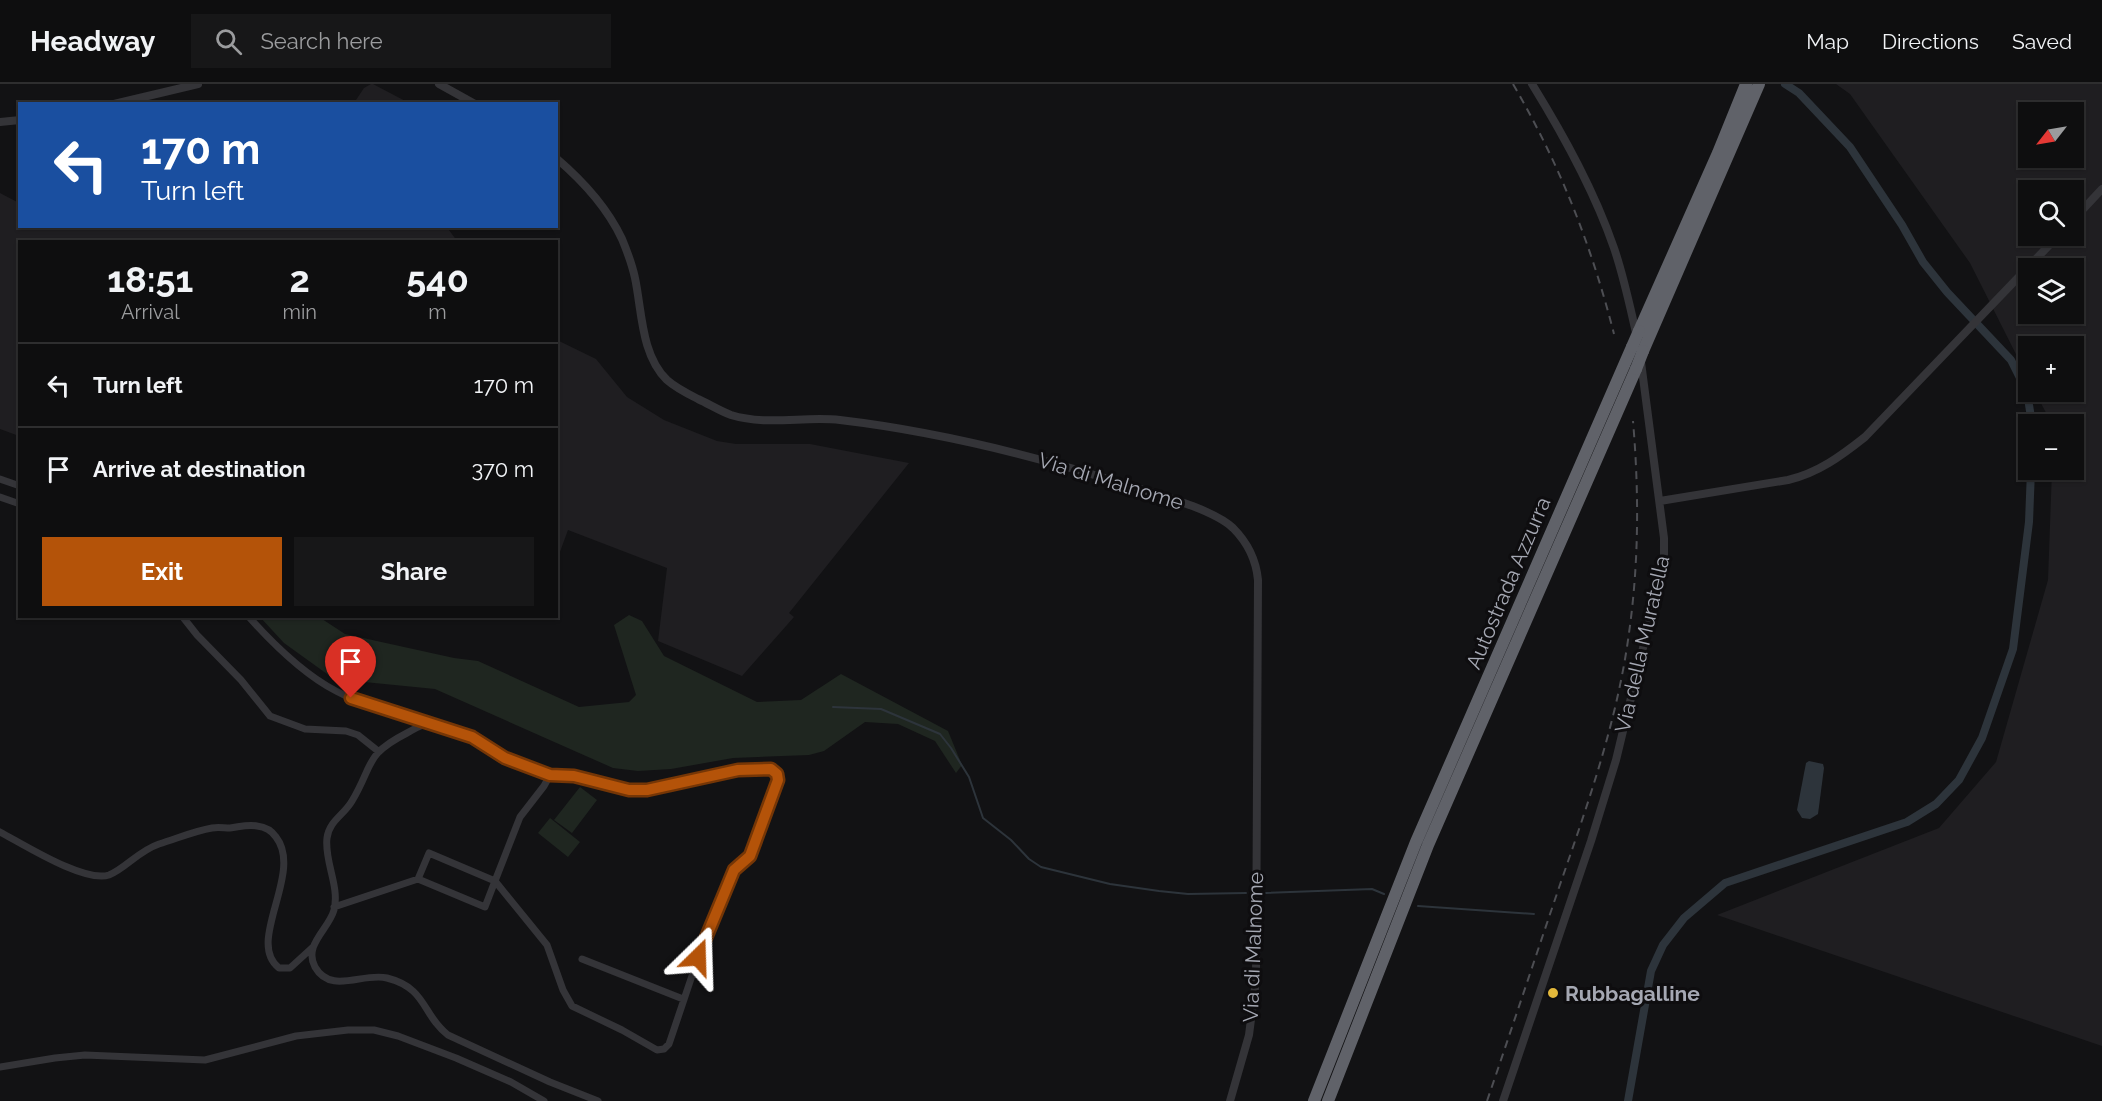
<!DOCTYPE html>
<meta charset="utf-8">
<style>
:root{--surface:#0e0e0f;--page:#171718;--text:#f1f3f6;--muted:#9b9c9e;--line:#2e2e2f;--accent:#b45309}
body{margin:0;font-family:Raleway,sans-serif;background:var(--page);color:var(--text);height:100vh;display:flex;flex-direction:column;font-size:22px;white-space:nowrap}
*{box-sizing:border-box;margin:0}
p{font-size:20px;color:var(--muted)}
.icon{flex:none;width:33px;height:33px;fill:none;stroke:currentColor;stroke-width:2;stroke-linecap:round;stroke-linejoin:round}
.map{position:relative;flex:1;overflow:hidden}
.panel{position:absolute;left:18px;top:156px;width:540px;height:378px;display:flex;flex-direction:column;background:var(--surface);border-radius:0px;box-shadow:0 2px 4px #0004,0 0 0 2px var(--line)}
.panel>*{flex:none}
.top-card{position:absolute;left:18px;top:18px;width:540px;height:126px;border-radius:0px;box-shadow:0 2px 4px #0004,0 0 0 2px var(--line);background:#1a4fa0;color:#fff;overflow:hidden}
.needle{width:39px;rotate:239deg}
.buttons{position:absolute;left:2018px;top:18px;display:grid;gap:12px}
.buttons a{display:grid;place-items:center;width:66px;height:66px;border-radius:0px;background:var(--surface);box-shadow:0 2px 4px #0004,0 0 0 2px var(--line);font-size:30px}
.pin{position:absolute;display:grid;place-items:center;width:51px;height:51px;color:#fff;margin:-62px -26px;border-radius:50% 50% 50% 0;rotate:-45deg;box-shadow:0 0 6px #0007}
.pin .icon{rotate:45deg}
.me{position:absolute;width:66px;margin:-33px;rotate:22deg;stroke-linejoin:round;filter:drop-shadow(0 0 4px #0008)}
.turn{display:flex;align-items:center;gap:21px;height:126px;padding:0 24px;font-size:27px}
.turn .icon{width:78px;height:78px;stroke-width:2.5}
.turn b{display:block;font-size:42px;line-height:51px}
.eta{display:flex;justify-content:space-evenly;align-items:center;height:102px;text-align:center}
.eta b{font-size:36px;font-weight:700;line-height:42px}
.action{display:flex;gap:12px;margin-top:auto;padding:12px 24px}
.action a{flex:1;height:69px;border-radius:0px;background:var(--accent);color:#fff;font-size:24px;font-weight:700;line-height:69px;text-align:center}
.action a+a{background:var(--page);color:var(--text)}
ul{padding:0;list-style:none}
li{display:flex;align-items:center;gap:18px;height:84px;padding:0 24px;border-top:2px solid var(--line)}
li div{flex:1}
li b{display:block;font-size:22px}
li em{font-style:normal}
header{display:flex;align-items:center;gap:36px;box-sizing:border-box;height:84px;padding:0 30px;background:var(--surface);border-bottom:2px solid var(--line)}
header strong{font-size:28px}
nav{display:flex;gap:33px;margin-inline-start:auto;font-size:21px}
.search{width:420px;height:54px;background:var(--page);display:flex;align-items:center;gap:15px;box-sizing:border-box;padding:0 21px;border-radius:0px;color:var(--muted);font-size:22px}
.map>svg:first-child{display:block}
.built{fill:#1f1e21;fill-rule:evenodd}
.green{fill:#1f2620}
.water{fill:#2d343b}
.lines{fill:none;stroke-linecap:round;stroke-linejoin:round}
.stream{stroke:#2d343b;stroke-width:2}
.canal{stroke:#2d343b;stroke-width:8}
.minor{stroke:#343438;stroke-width:7}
.tertiary{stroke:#343438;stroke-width:8}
.motorway{stroke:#606269;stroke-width:12}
.rail{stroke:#4d4e53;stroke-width:2;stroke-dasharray:8 6;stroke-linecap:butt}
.motorway-bridge{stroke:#606269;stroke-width:12}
.route-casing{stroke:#753606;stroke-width:15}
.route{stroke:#b45309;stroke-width:10}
.poi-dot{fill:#e3b83b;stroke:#0e0d0f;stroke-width:2}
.labels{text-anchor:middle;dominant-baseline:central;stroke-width:6;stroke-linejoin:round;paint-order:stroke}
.street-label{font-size:21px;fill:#a5a8b3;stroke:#0e0d0f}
.poi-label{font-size:21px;font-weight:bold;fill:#a5a8b3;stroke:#0e0d0f;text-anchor:start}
</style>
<header>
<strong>Headway</strong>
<div class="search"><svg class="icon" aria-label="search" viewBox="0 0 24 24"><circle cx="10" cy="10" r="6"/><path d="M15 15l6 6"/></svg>Search here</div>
<nav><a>Map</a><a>Directions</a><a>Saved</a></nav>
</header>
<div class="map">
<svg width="2102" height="1017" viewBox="0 0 2102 1017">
<rect width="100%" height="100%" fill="#121214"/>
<path class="built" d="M371,0H373L409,19H354L364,4Z
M1836,0H2102V962L1717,831L1939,744L1996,678L2048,496L2052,386H2073V340H2052L2035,308H2073V262H2028V294L1970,179L1850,10ZM2028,28H2073V74H2028ZM2028,106H2073V152H2028ZM2028,184H2073V230H2028Z
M0,109L19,119L20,142H446L457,157L20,158L19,352L0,345Z
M557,256L596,275L627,313L664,336L717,357L736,360H810L909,379L789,529L794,533L742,592L658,557L667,484L568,446L557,476Z"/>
<path class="green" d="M629,531L642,537L664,572L757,618L801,616L841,590L948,647L962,681L956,689L935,657L898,640L865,638L824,667L809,671L733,674L671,685L638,687L613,684L435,605L334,595L284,559L260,533H319L345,550L454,574L478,577L579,623L629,618L636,611L614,541Z
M580,703L597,716L572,749L554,736Z
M550,734L580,758L568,773L538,749Z"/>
<path class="water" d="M1809,677L1823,680L1824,684L1818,730L1810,735L1802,734L1797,726L1806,679Z"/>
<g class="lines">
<path class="stream" d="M833,623L881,625L940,650L951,664L969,693L983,734L1011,756L1029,775L1041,783L1110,800L1159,807L1188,810L1246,809
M1266,809L1372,805L1384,810
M1418,822L1534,830"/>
<path class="canal" d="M1785,0L1799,9L1850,63L1902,141L1923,178L1947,208L2011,276L2027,308L2032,340
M1628,1017L1651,887L1663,861L1684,834L1725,799L1907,738L1936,720L1959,696L1982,654L2013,565L2029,438L2031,386"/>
<path class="minor" d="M0,395L20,402
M0,413L20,420
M182,532L197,551L241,596L270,632L305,645L346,647L358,651L378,667
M248,532C273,560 303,590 336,607C364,622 397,630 427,640
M550,691L544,702L520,733L495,797L547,861L563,906L572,922L622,946L657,966L664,965L669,960L701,865L734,786L750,772L778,696V691L773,686L732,687L647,706C622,710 599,698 576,693C567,691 557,692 549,690C535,687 519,680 506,674C498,670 491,664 483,659C471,652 442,640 428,640C421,640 413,646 407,649C364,671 374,680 352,717C344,731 329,737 327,754C324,777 340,802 334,826C329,845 303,861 315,883C331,911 363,888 387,894C427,904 422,931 448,951L550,998L598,1017
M0,748C23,760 84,799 109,791C125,785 138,767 159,760C176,755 194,747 212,744C218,743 224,744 230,744C239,743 248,740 257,742C265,743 272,747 276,753C304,789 245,858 279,884H290L313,863
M429,769L495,797L485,823L418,795Z
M334,823L418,795
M582,875L683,915
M0,983L55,974L85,971L205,976L296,952L348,946H374L398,952L456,974L511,998L544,1017"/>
<path class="tertiary" d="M439,0L475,20
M1532,0C1564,52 1594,106 1614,164C1624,193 1630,223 1637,253
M114,20L198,0
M0,38L20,36
M556,74C583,97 607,123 622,155C627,167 632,180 635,194C642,227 641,271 667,296C676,304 688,310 698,315C709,320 720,327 731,331C766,342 805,332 840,336C942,348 1040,373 1137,404C1163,412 1214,426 1233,444C1248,459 1256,475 1258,496L1256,896L1249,951L1230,1017
M2073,136L2102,105
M1660,417L1788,396C1818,389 1841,372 1865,353L2058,152
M1503,1017L1591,757L1616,676L1664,477V454L1641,278"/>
<path class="motorway" d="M1639,247L1718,69L1746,0
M1643,267L1759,0
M1314,1017L1416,758L1632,263
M1328,1017L1428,761L1636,285"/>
<path class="rail" d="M1513,0C1560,81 1591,160 1614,250
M1487,1017C1513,941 1538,865 1564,789C1591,711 1618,632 1629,549C1639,478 1639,408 1633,337"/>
<path class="motorway-bridge" d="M1632,263L1639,247
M1636,285L1643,267"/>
</g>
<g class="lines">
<g class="route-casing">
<path id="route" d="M351,614L472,653L505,674L550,691L574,692L629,706H647L738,686L771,685L777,690L778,696L750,772L734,786L698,873"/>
</g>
<use href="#route" class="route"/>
</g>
<circle class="poi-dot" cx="1553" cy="909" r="6"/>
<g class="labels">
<g class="street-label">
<text transform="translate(1111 397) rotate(17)">Via di Malnome</text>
<text transform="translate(1508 499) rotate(-67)">Autostrada Azzurra</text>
<text transform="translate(1642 560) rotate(-77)">Via della Muratella</text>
<text transform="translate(1253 863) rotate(-88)">Via di Malnome</text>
</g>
<g class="poi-label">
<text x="1565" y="909">Rubbagalline</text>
</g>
</g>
</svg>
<div class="buttons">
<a><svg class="needle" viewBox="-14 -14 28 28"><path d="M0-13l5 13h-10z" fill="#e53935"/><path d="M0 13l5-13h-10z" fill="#9b9c9e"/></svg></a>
<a><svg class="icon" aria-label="search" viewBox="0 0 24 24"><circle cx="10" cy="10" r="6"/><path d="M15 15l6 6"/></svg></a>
<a><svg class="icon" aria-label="layers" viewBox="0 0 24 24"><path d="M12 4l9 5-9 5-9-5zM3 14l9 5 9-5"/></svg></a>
<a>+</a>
<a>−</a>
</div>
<div class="pin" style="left:351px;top:614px;background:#d93025"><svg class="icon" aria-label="arrive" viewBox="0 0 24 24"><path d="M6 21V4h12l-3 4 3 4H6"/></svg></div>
<svg class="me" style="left:698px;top:873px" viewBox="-20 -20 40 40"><path d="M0-17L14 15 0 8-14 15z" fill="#b45309" stroke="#fff" stroke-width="4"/></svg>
<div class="top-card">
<div class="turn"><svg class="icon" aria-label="left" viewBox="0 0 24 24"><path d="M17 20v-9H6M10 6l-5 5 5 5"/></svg><div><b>170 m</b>Turn left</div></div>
</div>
<section class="panel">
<div class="eta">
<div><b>18:51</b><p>Arrival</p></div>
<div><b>2</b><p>min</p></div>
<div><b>540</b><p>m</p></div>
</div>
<ul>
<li><svg class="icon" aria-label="left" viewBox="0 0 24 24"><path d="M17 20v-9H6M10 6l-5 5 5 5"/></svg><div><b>Turn left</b></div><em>170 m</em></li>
<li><svg class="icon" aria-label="arrive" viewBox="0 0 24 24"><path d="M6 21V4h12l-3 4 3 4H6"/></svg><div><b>Arrive at destination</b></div><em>370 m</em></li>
</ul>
<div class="action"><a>Exit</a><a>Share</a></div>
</section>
</div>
